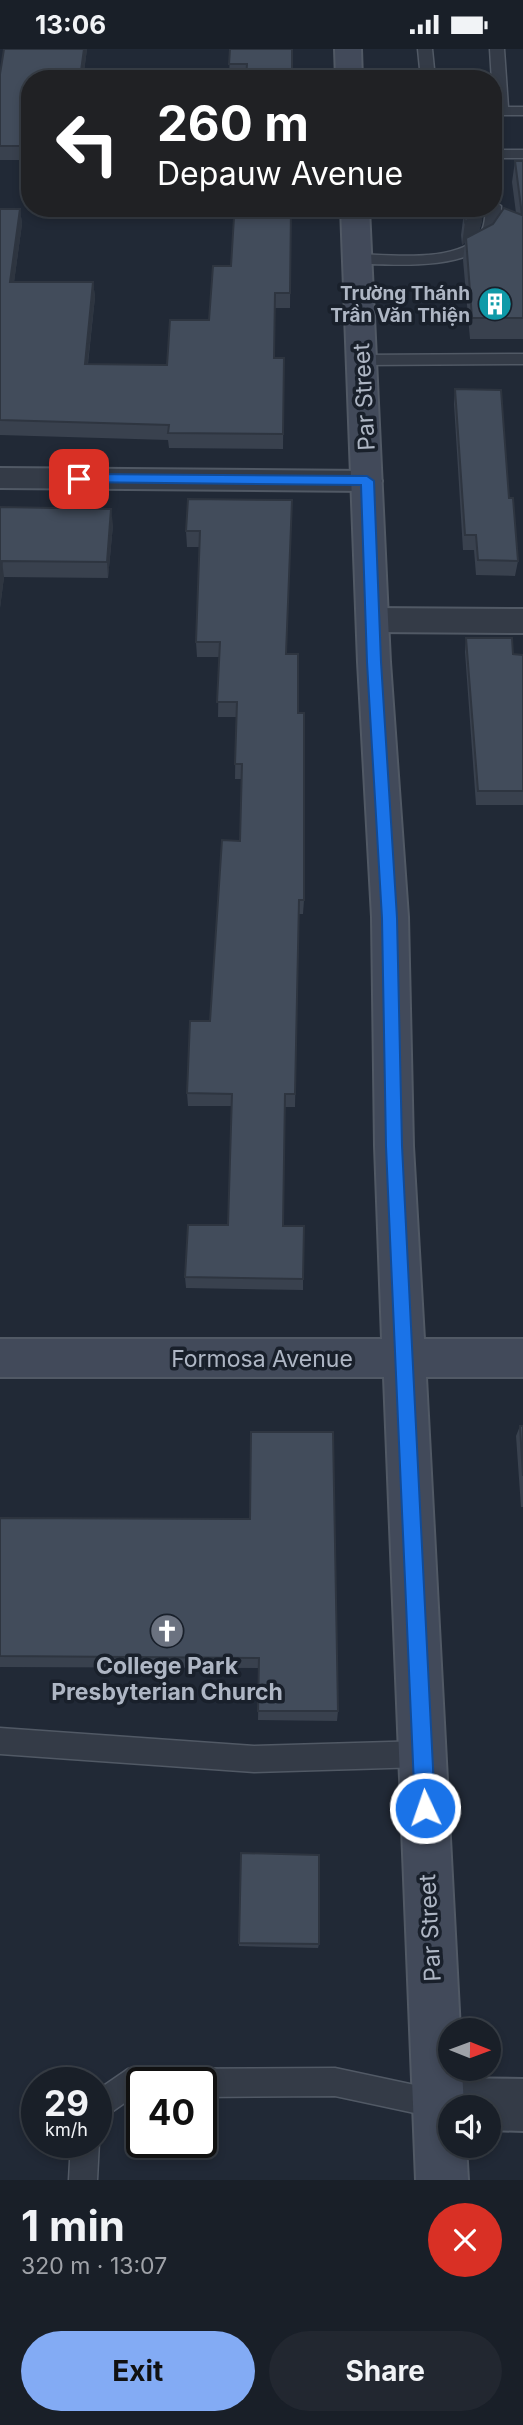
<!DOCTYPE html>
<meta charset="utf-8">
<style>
:root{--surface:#191f28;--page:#222730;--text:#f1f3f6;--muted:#9fa2a8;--line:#373d45;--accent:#83abf4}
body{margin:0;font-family:Inter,sans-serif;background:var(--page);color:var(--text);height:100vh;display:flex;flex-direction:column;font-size:26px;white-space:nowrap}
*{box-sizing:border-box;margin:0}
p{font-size:23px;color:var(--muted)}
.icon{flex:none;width:38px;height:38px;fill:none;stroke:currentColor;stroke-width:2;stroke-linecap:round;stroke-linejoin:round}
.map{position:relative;height:2131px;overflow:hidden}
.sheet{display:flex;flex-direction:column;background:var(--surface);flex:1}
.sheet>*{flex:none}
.guide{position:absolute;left:21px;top:21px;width:481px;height:147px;border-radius:28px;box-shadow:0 4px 10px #0003,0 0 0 2px var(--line);background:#202124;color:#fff;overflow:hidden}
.needle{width:46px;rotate:91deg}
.controls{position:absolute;left:438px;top:1969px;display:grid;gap:14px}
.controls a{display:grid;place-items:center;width:63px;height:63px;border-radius:50%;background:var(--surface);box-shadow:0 4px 10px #0003,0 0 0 2px var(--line);font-size:35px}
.speed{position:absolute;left:21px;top:2018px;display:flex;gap:14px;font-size:35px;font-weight:700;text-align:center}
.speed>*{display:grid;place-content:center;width:91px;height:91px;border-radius:50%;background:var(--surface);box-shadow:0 4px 10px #0003,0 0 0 2px var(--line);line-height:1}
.speed small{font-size:18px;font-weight:400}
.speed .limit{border:4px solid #111;border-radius:10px;background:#fff;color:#111}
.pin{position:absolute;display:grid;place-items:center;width:60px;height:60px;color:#fff;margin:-30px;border-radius:14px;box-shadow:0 4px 10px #0006}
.me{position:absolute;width:77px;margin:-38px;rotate:357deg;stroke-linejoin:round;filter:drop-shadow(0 0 5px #0008)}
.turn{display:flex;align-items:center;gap:24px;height:147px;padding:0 21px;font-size:32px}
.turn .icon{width:91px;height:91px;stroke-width:2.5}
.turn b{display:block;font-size:49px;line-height:60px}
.round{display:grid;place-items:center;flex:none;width:74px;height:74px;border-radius:37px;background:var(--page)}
.headline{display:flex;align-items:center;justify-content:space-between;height:119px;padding:0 21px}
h1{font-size:42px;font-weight:700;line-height:52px}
.button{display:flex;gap:14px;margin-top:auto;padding:14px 21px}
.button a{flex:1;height:80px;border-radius:42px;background:var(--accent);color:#111;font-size:28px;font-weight:700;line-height:80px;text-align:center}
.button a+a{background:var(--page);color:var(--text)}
.status{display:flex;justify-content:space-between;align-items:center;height:49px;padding:0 35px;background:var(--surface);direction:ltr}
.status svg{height:19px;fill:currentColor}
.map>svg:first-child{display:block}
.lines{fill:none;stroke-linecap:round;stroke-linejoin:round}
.lane-casing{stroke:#515965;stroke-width:3}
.street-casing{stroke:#515965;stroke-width:4}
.secondary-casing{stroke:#515965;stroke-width:4}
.lane{fill:#343b47;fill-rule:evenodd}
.street{fill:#343b47;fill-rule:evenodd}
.secondary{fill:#424a5a;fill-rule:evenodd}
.wall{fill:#39414e}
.shaded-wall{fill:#2e3540}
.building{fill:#424c5b;stroke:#2e3540;stroke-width:2}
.route{fill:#1a73e8;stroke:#114b97;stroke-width:2}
.labels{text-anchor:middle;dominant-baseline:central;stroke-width:7;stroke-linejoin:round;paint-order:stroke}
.far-poi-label{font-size:19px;font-weight:bold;fill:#aeb6c4;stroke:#19202b;text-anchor:end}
.street-label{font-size:23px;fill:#aeb6c4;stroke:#19202b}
.poi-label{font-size:23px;font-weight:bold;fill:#aeb6c4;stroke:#19202b}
</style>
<div class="status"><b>13:06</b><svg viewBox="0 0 49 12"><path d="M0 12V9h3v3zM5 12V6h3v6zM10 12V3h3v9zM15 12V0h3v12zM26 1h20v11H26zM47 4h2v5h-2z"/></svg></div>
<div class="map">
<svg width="523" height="2131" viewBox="0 0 523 2131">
<rect width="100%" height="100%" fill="#212936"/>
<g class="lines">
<g class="lane-casing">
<path id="lane" d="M418,0H432L435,30H421Z
M490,0H504L508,58H523V66H494Z
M494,101H523V109H494Z
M494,153L501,157C501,164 501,173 499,179C481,224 397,215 358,215L350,210L358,205C390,206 451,213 476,190C485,181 485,170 486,159H494Z
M523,305V315L362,316L354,311L362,306Z
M0,1679L254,1697L423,1692L432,1696L436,1705L432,1714L423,1718L254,1723L0,1705Z
M335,2019L438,2041L448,2045L452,2055L448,2065L438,2069L335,2047L201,2048V2034H142V2048H133L96,2074V2042L128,2020Z
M96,2086L99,2093L97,2131H69L71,2093H96Z"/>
</g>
<g class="street-casing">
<path id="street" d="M0,419L367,422L378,425L382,432L378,439L367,442L0,439Z
M373,559L523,560V584L373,583L362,579L357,571L362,563Z
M438,2029L523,2030V2082L488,2081V2058H450V2081H438L420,2073L412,2055L420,2037Z"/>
</g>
<g class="secondary-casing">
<path id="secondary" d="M335,0H361L362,30H336Z
M341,159H369L390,613L408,868L413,1097L424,1290H523V1328H426L460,1981H450V2020H462L464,2058H450V2096H466L468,2131H416L384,1328H0V1290H382L375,1097L372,868L358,613Z"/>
</g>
<use href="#lane" class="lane"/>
<use href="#street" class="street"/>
<use href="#secondary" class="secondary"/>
</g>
<path class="wall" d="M4,0H87L83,30H30V111H0V25Z
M230,0L292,30H229Z
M515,112H523V290H470L463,211L465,193L462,196L461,186L464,163L482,172L479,182L477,183L516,164L512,133Z
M291,159L290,259H275L274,309H284L283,400L169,399L168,391L0,386V160H20L22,175L14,233H93L95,248L88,315L167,316L209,271L231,217L238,168Z
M455,340L509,449L518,512L515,527L476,526L474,501H463L454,355Z
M188,450L287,605L298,664L304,851L303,865H299L295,1058H285L283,1177L303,1230V1241L186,1239L185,1228L228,1176L232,1057H188L187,1044L210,972L240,792L242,730H235L236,668H218L219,608H197L196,593L200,498H187L186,482Z
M0,458L113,476L108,529L4,528L0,559Z
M466,589L513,605L523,606V756H476L465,603Z
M520,1377H523V1458H521L516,1387Z
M0,1469L250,1470L338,1662L337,1672L258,1671L259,1619L0,1618Z
M239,1894L319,1895L318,1899L239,1897Z"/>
<path class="shaded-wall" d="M84,0H87L83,30H82L81,22Z
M481,159H483L482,172L479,182L466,193V189L465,193L462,196L465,173Z
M20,160L22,175L12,248L10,233Z
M93,233L95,248L86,330L85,315Z
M111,460L113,476L108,529L107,513Z
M2,512L4,528L0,559V524Z"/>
<path class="building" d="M4,0H84L81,22H66L64,30H30V97H0V25Z
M230,0H292V30H246L247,15H229Z
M515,112H523V269H472L466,189L493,175L504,159L522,166Z
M238,159H291L290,244H275L274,309H284L283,385L168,384L169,376L0,371V160H20L10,233H93L85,315L167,316L170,271H209L213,217H231L234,168H238Z
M468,159H481L465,173L464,163Z
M455,340L501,341L509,449H513L518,512L478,511L476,486H465Z
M188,450L292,451L286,605H298V664H304V851H299L295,1045H285L283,1177H304L303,1230L185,1228L188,1176H228L232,1045L187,1044L190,972H210L222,791L240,792L242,715H235L237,653H217L220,593H196L200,482H186Z
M0,458L111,460L107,513L2,512L0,524Z
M466,589H512L513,605L523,606V742H478Z
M520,1377H523V1427Z
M251,1383H333L338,1662H258L259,1609L0,1607V1469L250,1470Z
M241,1804L319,1806V1895L239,1894Z"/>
<path class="route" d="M79,425L367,427L374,432L381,613L397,869L402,1097L435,1759L432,1766L425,1769L418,1766L415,1759L386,1097L382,869L367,613L361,436L74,433V427Z"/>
<defs>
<g id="building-disc" transform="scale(1.75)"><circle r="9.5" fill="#0f9aa8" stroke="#19202b"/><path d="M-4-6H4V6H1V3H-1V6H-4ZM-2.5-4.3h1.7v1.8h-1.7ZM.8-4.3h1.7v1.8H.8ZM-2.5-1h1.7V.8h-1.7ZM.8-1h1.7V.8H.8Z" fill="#fff"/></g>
<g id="church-disc" transform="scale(1.75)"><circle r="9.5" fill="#6b7280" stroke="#19202b"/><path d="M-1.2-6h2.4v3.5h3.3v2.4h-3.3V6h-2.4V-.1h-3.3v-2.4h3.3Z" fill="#fff"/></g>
</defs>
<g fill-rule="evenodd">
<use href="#building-disc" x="495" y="255"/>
<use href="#church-disc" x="167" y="1582"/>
</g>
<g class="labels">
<g class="far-poi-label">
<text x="470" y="244">Trường Thánh<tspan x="470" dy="22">Trần Văn Thiện</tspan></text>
</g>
<g class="street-label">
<text transform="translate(364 348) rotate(-93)">Par Street</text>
<text x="262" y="1310">Formosa Avenue</text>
<text transform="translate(430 1879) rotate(-93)">Par Street</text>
</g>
<g class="poi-label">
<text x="167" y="1617">College Park<tspan x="167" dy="26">Presbyterian Church</tspan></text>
</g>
</g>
</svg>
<div class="controls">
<a><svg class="needle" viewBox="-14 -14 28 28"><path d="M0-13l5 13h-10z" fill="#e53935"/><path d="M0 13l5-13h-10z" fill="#9fa2a8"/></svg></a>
<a><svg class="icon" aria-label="sound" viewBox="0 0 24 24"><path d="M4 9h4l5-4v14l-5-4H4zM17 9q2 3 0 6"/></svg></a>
</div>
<div class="speed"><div>29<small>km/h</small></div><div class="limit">40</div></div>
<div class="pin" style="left:79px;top:430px;background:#d93025"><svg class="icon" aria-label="arrive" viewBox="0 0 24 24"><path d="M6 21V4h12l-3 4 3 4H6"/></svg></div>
<svg class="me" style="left:425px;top:1759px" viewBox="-20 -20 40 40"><circle r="17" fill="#1a73e8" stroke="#fff" stroke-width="3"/><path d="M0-11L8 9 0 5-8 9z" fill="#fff"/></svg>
<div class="guide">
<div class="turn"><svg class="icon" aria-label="left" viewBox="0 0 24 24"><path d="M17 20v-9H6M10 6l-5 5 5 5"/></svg><div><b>260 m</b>Depauw Avenue</div></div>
</div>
</div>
<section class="sheet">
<div class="headline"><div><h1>1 min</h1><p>320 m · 13:07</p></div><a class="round" style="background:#d93025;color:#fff"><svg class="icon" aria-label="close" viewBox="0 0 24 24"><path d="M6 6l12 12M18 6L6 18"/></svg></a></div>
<div class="button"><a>Exit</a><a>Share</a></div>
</section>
